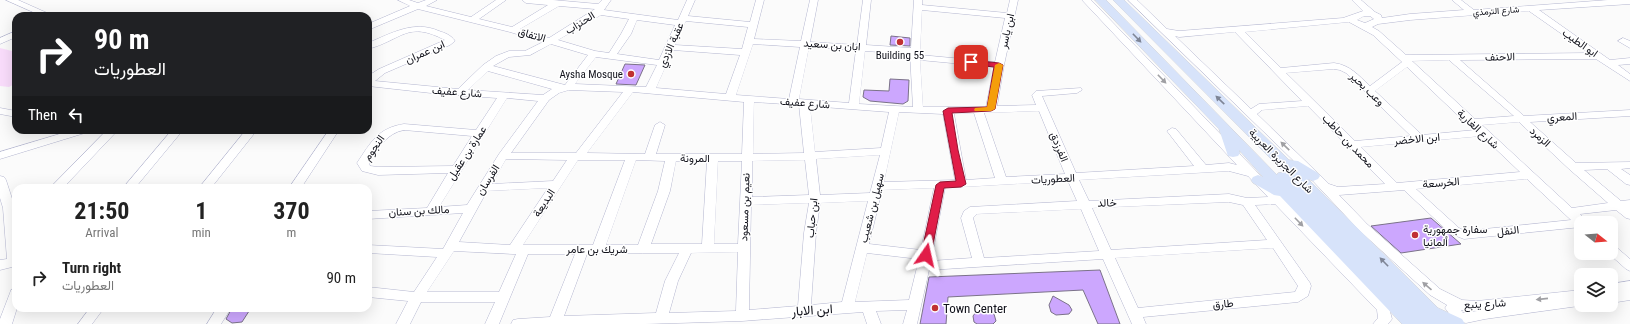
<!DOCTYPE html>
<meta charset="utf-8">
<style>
:root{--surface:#fff;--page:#f6f6f6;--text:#222;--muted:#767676}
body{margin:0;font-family:"Roboto Condensed",Vazirmatn,sans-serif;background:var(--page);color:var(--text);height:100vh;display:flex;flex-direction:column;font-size:15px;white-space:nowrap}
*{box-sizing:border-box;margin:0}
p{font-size:13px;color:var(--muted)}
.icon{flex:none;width:22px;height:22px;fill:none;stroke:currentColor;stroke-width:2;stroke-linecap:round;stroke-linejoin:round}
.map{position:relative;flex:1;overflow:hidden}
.panel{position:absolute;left:12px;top:184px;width:360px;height:128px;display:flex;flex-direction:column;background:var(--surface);border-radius:12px;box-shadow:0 4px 16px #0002}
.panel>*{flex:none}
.hud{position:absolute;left:12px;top:12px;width:360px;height:122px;border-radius:12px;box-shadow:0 4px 16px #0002;background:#202124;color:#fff;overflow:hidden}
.needle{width:26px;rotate:107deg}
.tools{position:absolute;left:1574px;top:216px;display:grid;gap:8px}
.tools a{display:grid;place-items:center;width:44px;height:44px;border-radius:8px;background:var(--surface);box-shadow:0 4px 16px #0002;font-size:20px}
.pin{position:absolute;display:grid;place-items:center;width:34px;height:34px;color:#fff;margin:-17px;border-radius:8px;box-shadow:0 2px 6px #0006}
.me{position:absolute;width:44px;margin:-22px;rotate:11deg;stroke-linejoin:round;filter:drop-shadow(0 0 3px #0008)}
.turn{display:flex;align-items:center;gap:14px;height:84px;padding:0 16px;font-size:18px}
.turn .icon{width:52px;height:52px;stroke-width:2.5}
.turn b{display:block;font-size:28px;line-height:34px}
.then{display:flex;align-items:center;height:38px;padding:0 16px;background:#0003;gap:8px;font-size:15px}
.eta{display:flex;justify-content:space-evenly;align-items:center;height:68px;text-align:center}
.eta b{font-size:24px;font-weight:700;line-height:28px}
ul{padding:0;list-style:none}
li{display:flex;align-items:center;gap:12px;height:52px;padding:0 16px}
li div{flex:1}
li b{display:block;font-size:15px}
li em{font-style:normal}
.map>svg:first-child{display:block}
.green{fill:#faddfc}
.building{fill:#cca7fe;stroke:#7b7289}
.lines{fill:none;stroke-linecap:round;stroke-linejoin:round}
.minor-casing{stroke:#b4b6d0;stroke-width:1}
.major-casing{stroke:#d4d4d6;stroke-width:1}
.minor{fill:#fff;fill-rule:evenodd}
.major{fill:#d7e3fa;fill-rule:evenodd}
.oneway{fill:#7e8596}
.oneway2{fill:#a0a0a4}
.route{fill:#e11d48;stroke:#92132f}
.slow{fill:#f59e0b}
.poi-dot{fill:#c03133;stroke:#fff;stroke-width:1.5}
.labels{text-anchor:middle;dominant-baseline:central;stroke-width:3;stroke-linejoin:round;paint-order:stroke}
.far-street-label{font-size:9px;fill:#11121b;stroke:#fff}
.street-label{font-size:11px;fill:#11121b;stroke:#fff}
.poi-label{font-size:11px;fill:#11121b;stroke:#fff}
.near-poi-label{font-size:13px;fill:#11121b;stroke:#fff;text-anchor:start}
.near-street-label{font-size:13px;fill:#11121b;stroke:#fff}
</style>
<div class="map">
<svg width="1630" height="324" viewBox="0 0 1630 324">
<rect width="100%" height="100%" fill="#fbfbfb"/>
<path class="green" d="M0,48L16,52V83L9,87L0,86Z"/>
<path class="building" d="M891,36L910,38V46L890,45Z
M625,64L645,65L636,85L616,84Z
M890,79L909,80L908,101L903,104L870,101L863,97L864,90L889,91Z
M1431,218L1461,244L1401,253L1371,226Z
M1100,270L1120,324H1098L1083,290L948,297L946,324H920L929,277Z
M1053,296L1069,305L1072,310L1069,314L1056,315L1051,312L1049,305Z
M232,308H251L242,322L232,323L226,319Z
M976,312H989L994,314L996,321L993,324H977L974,322L973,316Z"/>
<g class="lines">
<g class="minor-casing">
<path id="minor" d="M6,0H18L54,16H42Z
M398,0H409L418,3L426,0H437L426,6L471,17L496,0H506L479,19L512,27L548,5L526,3L522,0H553L598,4L602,0H611L604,10L678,20L687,0H695L688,16L750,22L756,0H764L754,39L801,41L810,0H818L810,42L857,45L863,0H871L866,45L911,48L914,0H922V5L1007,13L1010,0H1018L1004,65L997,106L1036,105L1032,95L1036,91L1081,88L1082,90L1077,93L1042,96L1076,173L1194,166L1167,131L1172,128L1176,129L1206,165L1229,163L1237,165L1082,0H1091L1257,172L1388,304L1392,319L1388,324H1373L1378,318L1377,310L1275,204L1255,205L1310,283L1311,286L1308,296L1298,302L1143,317L1146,324H1132L1103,259L929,270L917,324H903L907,310L876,311L881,324H867L863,312L742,321L645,324H511L513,320L518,319L550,317L575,254H528L499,324H485L495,302H421L410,324H396L408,301L368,297V287L414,292L437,257L368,253V245L443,249L463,213L368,219V211L427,208L448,173L378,175L362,171L357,163C371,142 378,128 404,124L476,130L497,98L440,94L368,86V76L379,69L445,40C407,20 402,40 368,49V43C392,33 414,20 439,31C445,33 451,35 455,41L450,45L385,73L375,81L458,89L483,65L496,56L509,51H525L543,42L510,32L418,9L368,30V24L410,6ZM559,6L595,9L549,38L520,29ZM922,10L1005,18L995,62L920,55ZM601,15L629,19L621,34L609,53L595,51L558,40ZM637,20L675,25L659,60L617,54L631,34ZM686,21L748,27L742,49L675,45ZM551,44L588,55L565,85L493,66L509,57L530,55ZM753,44L800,47L789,99L736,95ZM809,47L856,50L849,103L799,99ZM673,50L740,55L726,94L656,88ZM865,51L910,54L913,107L859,104ZM596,57L657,65L646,87L575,84ZM920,60L994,67L986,107H923ZM488,71L552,89L543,95L468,90ZM569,90L623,92L576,153H511L549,100L559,93ZM633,92L744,102L742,154H656L665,125L660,122L655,125L645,154L587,153ZM507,98L538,101L499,154L467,205L439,207ZM754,102L799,105L804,153L753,154ZM810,106L889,112L881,148L815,152ZM1039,111L1065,174L1006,177L984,113ZM899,112L943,114L955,180L884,182ZM974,113L995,178L966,180L954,114ZM404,130L472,136L453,166L378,167L370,166L369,163C378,149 386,133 404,130ZM880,155L870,193L820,195L816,159ZM506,159L567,160L553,181L492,184ZM578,160H625L593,245H523ZM636,160L665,161L658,191L638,245H606ZM805,160L809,195L752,197V161ZM676,161H707L702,244H651L670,191ZM718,161H742L738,244H714ZM1229,171L1248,176L1268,197L1247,198L1229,194L1089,201L1079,180ZM1068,181L1077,201L970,207L964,211L961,218L972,258L931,261L945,188ZM548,188L510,245L459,242L487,191ZM934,188L921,250L869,244L882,190ZM868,201L842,302L811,305L816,233L820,203ZM1229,202L1243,205L1267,240L1111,250L1092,208ZM809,203L804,233L798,306L749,310L751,205ZM1081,209L1099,251L984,258L973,218L977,214ZM1273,248L1298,286L1295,292L1138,308L1115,258ZM454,251L513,254H516L499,292H427ZM738,252L736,311L669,313L678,281L691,253ZM643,253H679L665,281L656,313L564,316L587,254ZM867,253L919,259L909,300L855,302Z
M1128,0H1137L1167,29L1179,31L1343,18L1363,11L1352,0H1361L1375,12L1381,15L1382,18L1410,14L1464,10L1452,0H1461L1474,10L1608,0H1630V4L1539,10L1610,60L1630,58V64L1618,65L1630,74V81L1596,59L1460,60L1524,116L1630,110V116L1530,122L1576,163L1630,162V168L1621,169L1630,175V185L1626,184L1607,169L1584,170L1621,201L1630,200V219L1626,218L1616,210L1580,214L1588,223H1581V227L1464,239L1451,234L1404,190L1339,195L1367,224L1440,289L1462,300L1477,301L1581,290V305H1586L1485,319L1466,323L1454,320L1445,308L1447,305L1430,295L1359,230L1297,164ZM1529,11L1589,53L1406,55L1379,31L1372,27L1378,24L1410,20ZM1364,16H1370L1374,19L1365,23L1357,20ZM1349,22L1373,35L1402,62L1370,86C1358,75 1350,65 1334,63L1281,68L1245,32ZM1235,32L1302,101L1259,104L1251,109L1175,36L1179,37ZM1449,60L1514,116L1475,119L1412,61ZM1407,67L1467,124L1475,130L1422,135L1375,91ZM1334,69L1340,70L1346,73L1411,136L1355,141L1286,73ZM1308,106L1385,184L1338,187L1329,184L1257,114L1262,110ZM1519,122L1569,169L1608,203L1572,208L1482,125ZM1482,136L1520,172L1397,183L1361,147ZM1527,179L1571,220L1465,231L1459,228L1416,189ZM1461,310L1477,311L1463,313Z
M16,31V37L0,44V38Z
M1623,38L1630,41V48L1618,41Z
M0,108L16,111V117L0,114Z
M73,130H89L88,132L0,159V152Z
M107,130H118L63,188H50Z
M172,130H183L135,188H123Z
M246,130H257L211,188H199Z
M329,130H339L301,188H289Z
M0,176L4,177L6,180L15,208L16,266L0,270V260L7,259L3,208L0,198Z
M1611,245L1615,246L1630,259V271L1626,269L1608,253H1611Z
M1630,281V300L1611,303V284Z
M16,288V308H17L12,324H0V319L10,293L11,290Z
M90,308H104L92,324H78Z
M217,308H231L221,324H207Z"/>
</g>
<g class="major-casing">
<path id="major" d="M1095,0H1106L1277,175L1278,173L1284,172L1113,0H1124L1289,160L1298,161L1318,173L1320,176L1318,179L1313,181L1308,179L1438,308L1462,319L1465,324H1402L1280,196L1274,195L1253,183L1251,180L1253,177L1258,175L1263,177L1239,150L1240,153L1238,156L1233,157L1228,156L1219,129Z"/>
</g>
<use href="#minor" class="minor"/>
<use href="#major" class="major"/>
</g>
<defs><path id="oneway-solid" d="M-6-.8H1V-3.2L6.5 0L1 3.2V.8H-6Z"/></defs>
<g class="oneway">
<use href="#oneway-solid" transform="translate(1137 38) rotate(46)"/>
<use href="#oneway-solid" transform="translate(1220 100) rotate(-136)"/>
<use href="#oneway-solid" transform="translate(1384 262) rotate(-134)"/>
</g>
<g class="oneway2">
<use href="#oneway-solid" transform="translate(1162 79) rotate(46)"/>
<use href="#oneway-solid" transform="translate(1285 146) rotate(-136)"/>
<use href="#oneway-solid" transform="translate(1299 222) rotate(46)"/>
<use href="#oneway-solid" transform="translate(1427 286) rotate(-139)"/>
<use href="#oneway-solid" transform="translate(1542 299) rotate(174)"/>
</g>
<path class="route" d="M971,60L999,63L1003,65L995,109L991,111L952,113L958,150L966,184L961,187L944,188L931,255L930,257H923L921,255L936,185L940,182L956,181L943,111L948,108L987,107L994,67L968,64L967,62Z"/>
<path class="slow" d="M999,63L1003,65L995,109L991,111H975L974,110L975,108L987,107L995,65Z"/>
<g class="poi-dot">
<circle cx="900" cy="42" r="4"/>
<circle cx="631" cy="74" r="4"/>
<circle cx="1415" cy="235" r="4"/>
<circle cx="935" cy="308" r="4"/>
</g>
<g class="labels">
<g class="far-street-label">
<text transform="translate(1496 11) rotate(-4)">شارع الترمذي</text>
</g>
<g class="street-label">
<text transform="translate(580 23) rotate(-32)">الحنزاب</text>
<text transform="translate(1007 31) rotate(-77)">ابن ياسر</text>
<text transform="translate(532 35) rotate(16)">الاتفاق</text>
<text transform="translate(1580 43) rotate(35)">ابو الطيب</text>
<text transform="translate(671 45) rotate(-66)">عقبة الازدي</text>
<text transform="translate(832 45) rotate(4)">ابان بن سعيد</text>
<text transform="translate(425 52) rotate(-24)">ابن عمران</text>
<text transform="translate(1500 57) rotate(-1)">الاحنف</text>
<text transform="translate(1367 89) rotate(44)">وعب بحير</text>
<text transform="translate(457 92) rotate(4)">شارع عفيف</text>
<text transform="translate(805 103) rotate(4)">شارع عفيف</text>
<text transform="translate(1562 117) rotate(-3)">المعري</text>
<text transform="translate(1478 129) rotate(43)">شارع الغارية</text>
<text transform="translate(1540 137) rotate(42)">الزمرد</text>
<text transform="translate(1417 139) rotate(-5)">ابن الاخضر</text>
<text transform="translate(1348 141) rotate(46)">محمد بن حاطب</text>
<text transform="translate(1059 147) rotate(67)">الفرزدق</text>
<text transform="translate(374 148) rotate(-55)">النجوم</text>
<text transform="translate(467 153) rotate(-57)">عمارة بن عقيل</text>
<text x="695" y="158">المرونة</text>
<text transform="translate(1281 161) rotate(45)">شارع الجزيرة العربية</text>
<text transform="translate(1053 179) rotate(-3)">العطوريات</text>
<text transform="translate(488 180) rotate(-58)">الفرسان</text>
<text transform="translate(1441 183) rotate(-5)">الخرسعة</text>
<text transform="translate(544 203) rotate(-57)">البديعة</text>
<text transform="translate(1107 203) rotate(-2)">خالد</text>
<text transform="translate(745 207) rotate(-88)">نعيم بن مسعود</text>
<text transform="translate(872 208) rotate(-76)">سهيل بن شعيب</text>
<text transform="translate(419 211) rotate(-3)">مالك بن سنان</text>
<text transform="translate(812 218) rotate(-84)">ابن حباب</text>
<text transform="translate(1508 231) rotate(-7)">النفل</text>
<text x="597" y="249">شريك بن عامر</text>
<text transform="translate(1223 304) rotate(-6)">طارق</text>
<text transform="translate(1485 304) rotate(-3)">شارع ينبع</text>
</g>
<g class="poi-label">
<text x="900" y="55">Building 55</text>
<text x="623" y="74" text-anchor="end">Aysha Mosque</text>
<text x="1423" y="229" text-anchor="start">سفارة جمهورية<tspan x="1423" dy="13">ألمانيا</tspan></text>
</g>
<g class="near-poi-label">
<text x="943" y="308">Town Center</text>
</g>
<g class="near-street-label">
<text transform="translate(812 310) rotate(-4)">ابن الابار</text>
</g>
</g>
</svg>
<div class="tools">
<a><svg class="needle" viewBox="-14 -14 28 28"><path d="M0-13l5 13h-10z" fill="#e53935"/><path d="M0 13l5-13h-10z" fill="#767676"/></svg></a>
<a><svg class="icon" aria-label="layers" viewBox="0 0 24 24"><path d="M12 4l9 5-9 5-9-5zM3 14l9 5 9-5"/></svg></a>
</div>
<div class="pin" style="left:971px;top:62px;background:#d93025"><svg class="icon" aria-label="arrive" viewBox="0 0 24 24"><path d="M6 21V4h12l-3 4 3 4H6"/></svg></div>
<svg class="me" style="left:926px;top:255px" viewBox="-20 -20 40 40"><path d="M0-17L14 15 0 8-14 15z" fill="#e11d48" stroke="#fff" stroke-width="4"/></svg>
<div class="hud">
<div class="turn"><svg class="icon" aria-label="right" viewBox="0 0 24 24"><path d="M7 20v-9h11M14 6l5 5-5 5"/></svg><div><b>90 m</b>العطوريات</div></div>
<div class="then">Then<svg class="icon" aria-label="left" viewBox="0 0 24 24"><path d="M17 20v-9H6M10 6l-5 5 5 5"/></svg></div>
</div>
<section class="panel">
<div class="eta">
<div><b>21:50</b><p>Arrival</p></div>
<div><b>1</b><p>min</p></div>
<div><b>370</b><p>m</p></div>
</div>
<ul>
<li><svg class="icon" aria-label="right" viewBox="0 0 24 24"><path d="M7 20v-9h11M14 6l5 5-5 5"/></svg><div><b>Turn right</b><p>العطوريات</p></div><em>90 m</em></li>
</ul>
</section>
</div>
